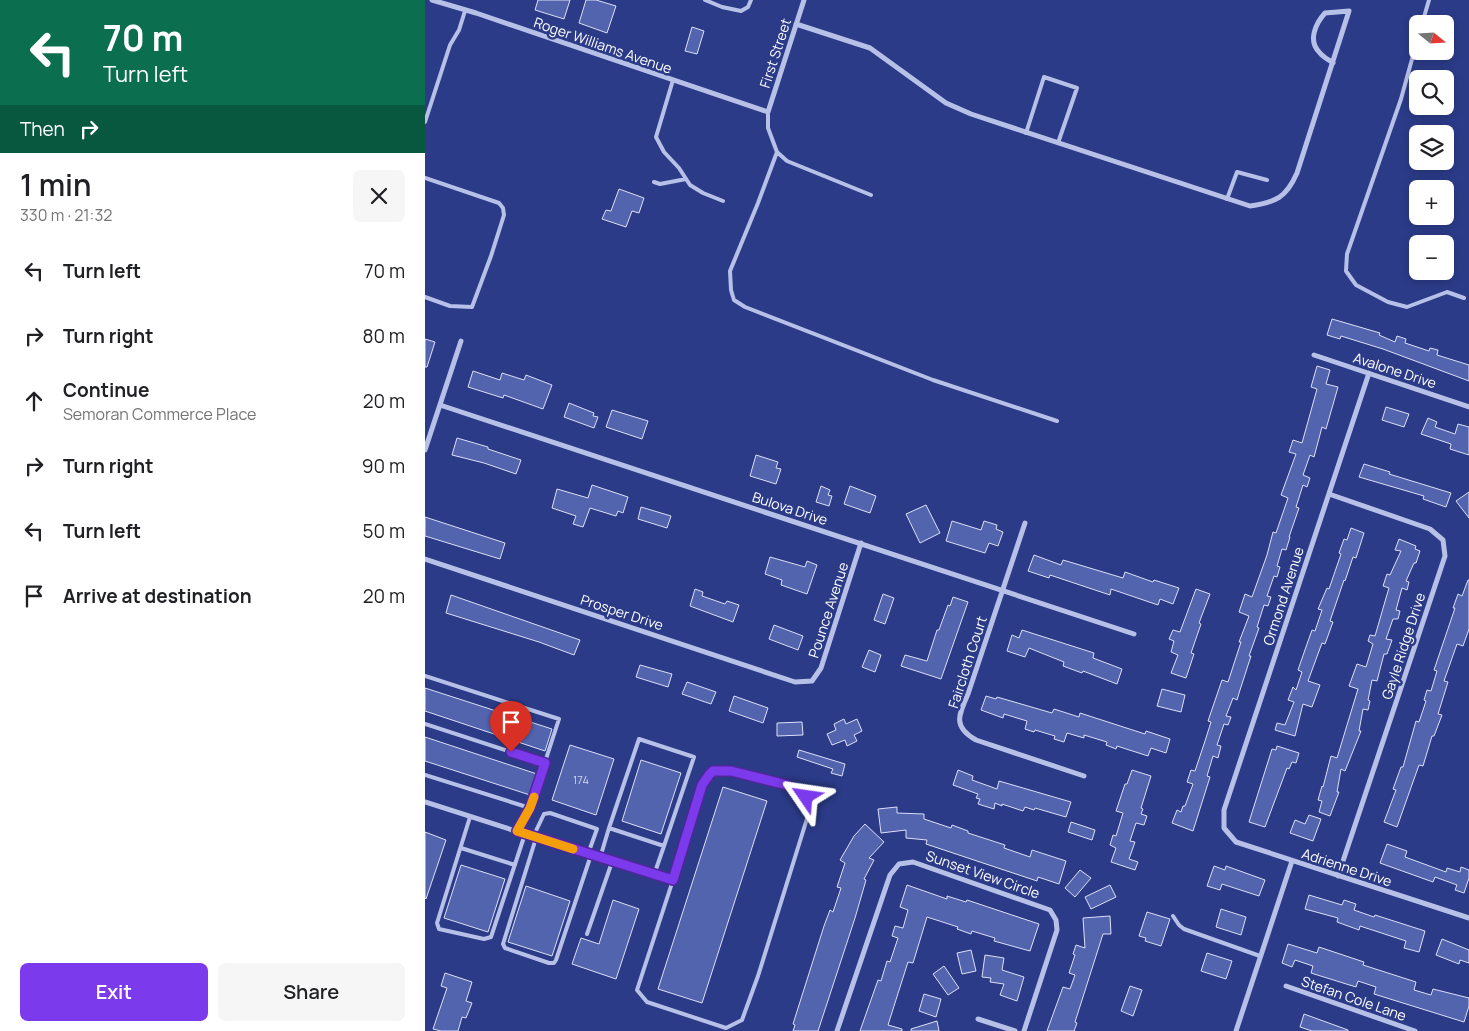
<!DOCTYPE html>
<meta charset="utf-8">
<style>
:root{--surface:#fff;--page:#f6f6f6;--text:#202124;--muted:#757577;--accent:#7c3aed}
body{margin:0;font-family:Manrope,sans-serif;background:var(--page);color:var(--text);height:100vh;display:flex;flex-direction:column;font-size:19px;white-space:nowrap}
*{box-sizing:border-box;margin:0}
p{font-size:16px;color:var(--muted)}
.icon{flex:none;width:28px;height:28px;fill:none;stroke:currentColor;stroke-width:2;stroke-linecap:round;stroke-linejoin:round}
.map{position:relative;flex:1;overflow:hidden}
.details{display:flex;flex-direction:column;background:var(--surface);width:425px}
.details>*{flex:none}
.banner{background:#0b6e4f;color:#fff;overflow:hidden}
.needle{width:32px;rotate:108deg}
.fabs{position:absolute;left:984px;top:15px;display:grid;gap:10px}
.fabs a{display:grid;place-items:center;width:45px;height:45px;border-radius:8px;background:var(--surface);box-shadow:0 2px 8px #0003;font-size:25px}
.pin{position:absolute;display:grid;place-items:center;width:42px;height:42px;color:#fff;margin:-51px -21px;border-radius:50% 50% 50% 0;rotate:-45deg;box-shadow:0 0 5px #0007}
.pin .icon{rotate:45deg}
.me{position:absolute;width:55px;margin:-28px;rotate:302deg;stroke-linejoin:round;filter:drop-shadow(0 0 4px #0008)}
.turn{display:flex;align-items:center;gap:18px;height:105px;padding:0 20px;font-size:22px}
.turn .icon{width:65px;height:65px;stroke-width:2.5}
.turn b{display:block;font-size:35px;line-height:42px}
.then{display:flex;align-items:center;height:48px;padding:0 20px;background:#0003;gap:10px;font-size:19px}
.round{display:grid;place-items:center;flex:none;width:52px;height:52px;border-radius:8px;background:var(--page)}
.summary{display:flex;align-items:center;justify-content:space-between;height:85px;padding:0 20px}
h1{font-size:30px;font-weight:600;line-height:38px}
.action{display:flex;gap:10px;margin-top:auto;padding:10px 20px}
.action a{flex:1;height:58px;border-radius:8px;background:var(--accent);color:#fff;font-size:20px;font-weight:600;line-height:58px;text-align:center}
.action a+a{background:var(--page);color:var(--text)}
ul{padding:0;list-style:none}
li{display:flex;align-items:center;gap:15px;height:65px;padding:0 20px}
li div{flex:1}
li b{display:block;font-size:19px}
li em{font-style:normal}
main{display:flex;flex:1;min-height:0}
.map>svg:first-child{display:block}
.building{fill:#5364af;stroke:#dbe0f6}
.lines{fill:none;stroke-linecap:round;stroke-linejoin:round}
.service{stroke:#b7c1e8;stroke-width:4}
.minor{stroke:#b7c1e8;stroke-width:5}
.route-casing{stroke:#51269a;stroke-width:12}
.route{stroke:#7c3aed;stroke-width:9}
.slow{stroke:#f59e0b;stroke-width:9}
.labels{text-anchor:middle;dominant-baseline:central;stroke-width:5;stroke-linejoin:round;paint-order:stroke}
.number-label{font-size:11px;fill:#d4d8eb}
.street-label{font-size:14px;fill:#fff;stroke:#2b3b88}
</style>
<main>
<section class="details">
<div class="banner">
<div class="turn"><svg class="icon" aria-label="left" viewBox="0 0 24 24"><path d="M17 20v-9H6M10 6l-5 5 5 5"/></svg><div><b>70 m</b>Turn left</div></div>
<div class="then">Then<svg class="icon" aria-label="right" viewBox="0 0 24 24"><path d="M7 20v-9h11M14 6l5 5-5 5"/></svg></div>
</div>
<div class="summary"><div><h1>1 min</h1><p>330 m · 21:32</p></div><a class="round"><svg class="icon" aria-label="close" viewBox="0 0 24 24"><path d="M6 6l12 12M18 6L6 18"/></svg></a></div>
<ul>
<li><svg class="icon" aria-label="left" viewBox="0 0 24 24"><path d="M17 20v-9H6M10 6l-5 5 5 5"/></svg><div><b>Turn left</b></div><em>70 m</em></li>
<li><svg class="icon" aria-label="right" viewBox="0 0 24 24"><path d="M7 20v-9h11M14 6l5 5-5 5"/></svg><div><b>Turn right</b></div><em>80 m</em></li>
<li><svg class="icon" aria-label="ahead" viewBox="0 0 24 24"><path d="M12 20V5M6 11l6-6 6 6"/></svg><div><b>Continue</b><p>Semoran Commerce Place</p></div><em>20 m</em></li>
<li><svg class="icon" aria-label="right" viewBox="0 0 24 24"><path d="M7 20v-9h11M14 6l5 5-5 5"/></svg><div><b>Turn right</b></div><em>90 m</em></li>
<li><svg class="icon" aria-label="left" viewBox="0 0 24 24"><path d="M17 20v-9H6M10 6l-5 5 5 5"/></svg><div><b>Turn left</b></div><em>50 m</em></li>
<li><svg class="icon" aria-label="arrive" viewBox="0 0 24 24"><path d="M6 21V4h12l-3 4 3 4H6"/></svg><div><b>Arrive at destination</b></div><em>20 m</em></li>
</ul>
<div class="action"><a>Exit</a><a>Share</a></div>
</section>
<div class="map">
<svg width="1044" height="1031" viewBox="0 0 1044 1031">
<rect width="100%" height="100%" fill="#2b3b88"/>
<path class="building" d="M113,0H145L139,19L110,10Z
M161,0H171L191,6L182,33L154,23Z
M267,27L279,31L272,54L260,51Z
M194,189L219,198L214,213L207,211L201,227L177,219L181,210L186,211Z
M907,319L955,333L954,335L970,342L972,336L981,339L980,343L1004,351L1005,348L1013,350L1012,355L1044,365V381L958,349L916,336L915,339L902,335Z
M0,339L10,342L2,367H0Z
M892,366L905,370L901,384L913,387L901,429L897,427L889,457L885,455L878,475L885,478L882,487L878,485L871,507L874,508L864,537H865L861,550L857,549L852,566L855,567L852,577L849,576L842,596L846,597L843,606L839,605L832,627L834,628L824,656H826L815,690L812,700L808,698L801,716L806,717L803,725L799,724L792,745L796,746L793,758L788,756L782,776L785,777L768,831L747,823L752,810L756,812L758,806H760L768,784L762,782L766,770L770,771L780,741L786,722L783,721L797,680L803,682L816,642H814L824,616L814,612L820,594L827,597L842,555L848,532L851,533L863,498L856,495L871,454L864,452L868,440L877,443L892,389L886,387Z
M48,371L75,380L77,373L99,380L101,375L127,385L118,409L79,395L78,398L43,387Z
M144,403L169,413L168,416L173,417L169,428L139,417Z
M961,407L984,414L979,427L957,420Z
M187,410L223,421L217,439L181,427Z
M1003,418L1012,422L1010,427L1030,434L1033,424L1044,427V455L1025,449L1026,444L996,434Z
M32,438L63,447V449L96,460L91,474L59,463L27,455Z
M331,455L353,462L351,468L356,469L351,484L325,476Z
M939,464L965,472L964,474L1026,493L1021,507L998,499L999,496L934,477Z
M167,485L203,497L198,513L193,511L191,516L165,508L158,527L148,524L151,516L127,508L132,489L163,498Z
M396,486L405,490L403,495L407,496L404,506L391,502Z
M425,486L451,496L445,513L419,504Z
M1044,492V518L1031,501Z
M501,505L515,533L495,543L481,514Z
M216,507L246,516L242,528L213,519Z
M0,517L80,543L75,559L0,536Z
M527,521L556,530L559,521L572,525L571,529L578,532L573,546L564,543L560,553L521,541Z
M926,528L939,533L931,558L928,557L920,581L919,580L905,621L908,622L900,644L897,643L883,681L895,685L887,707L878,704L870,736L850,730L852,723L860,725L869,702L863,700L868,687L871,690L877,672L873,670L882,644L887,630L890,631L897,610L893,609L902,588L904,589L916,554L914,553L919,539L922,540Z
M974,539L991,546L990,549L995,551L991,563H989L981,581L984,582L982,590L977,588L971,610L975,611L973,619H968L961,639L967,640L962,654H959L952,681L947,680L943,700L945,701L943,710L938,709L934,731H936L920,771L916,769L912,792H914L905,816L894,812L897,801L893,800L897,786L898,787L906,756L912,758L933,689L924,686L932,664L941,667L948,644L943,641L945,635L950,636L961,598L964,588L958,586L962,574L965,575L976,551L970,550Z
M609,555L636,565L638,560L698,578L700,572L728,582L729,580L754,588L748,604L735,599L733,605L686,589L685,595L625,575L624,578L603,571Z
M345,557L380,567L382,561L392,565L382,594L356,585L357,580L340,574Z
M1043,580H1044V629L1038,646L1032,644L1019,681L1023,682L1013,714L1017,715L1009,736H1007L998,766L994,765L972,827L959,822L971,790L968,789L976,767H978L991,721L994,722L1001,701L999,700L1002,690L1006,691L1012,671L1009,670L1030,608H1028L1033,594L1037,596Z
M270,589L278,592L277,596L300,604L302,601L314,605L308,622L265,606Z
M771,589L785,594L774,623L776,624L766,653L769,654L761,678L746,673L753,655L746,652L749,641L744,639L748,630L755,632Z
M458,594L469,598L460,624L449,620Z
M26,595L155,640L149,655L114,642L21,613Z
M528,597L543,602L516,679L476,666L480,655L502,661L512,630H514L523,605L525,606Z
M349,625L378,636L373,650L344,639Z
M597,630L669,653L668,658L697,669L692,684L658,671L657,673L638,666L639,662L604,648L600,657L582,651L587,635L594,638Z
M444,650L456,655L450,672L437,667Z
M215,665L247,674L243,687L211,677Z
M262,682L291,692L286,704L257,694Z
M0,688L127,729L120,751L0,711Z
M737,689L760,695L756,712L732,706Z
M309,696L343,708L338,723L304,711Z
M561,696L571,699L572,697L627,713L629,709L654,717L655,713L720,734L721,731L745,739L741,753L726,748L723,756L692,746L691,749L681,745L682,742L659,735V738L642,733L639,742L629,739L630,736L610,730L609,732L600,729L602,721L579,714L578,718L556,710Z
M419,719L421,724L432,719L437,731L429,735L432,741L422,746L420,740L407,745L402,734L411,730L409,724Z
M377,722L378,735L352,736V723Z
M0,737L112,774L105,795L0,761Z
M145,745L189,759L171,815L127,800Z
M852,746L874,753L871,763L867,762L864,769L862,768L840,827L824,822L847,749L851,750Z
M374,750L420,764L417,776L406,773L408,769L372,757Z
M216,760L256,773L236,834L197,821Z
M533,770L548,776L547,780L572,789L574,781L646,802L641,817L610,808L609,810L600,807L598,811L577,804V806L570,803L569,809L553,804L555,799L551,798L553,794L528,785Z
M707,770L726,776L716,808L718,809L716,814L722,816L719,825L711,823L705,841L710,842L704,859L713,862L710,870L686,862L691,848L685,845L688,835L691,836L698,813L691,811L700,784H702Z
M298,787L342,801L277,1003L233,989Z
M472,807V813L499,814V819L526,828L527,825L543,831V833L580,845L579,848L605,857L607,850L641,861L634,884L613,877L612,881L501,844L502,840L481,838V830L456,833L453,809Z
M884,815L896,819L888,841L865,833L870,820L880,824Z
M646,822L670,830L667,840L643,832Z
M440,824L459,842L444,858L449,860L439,879L441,880L430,918L393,1031H368L370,1025L368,1024L399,926L405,910L408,912L416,888L412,887L420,863L415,860L429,836Z
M0,832L21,840L1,899L0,898Z
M962,844L982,851L980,857L1021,872L1022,868L1035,872L1036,867L1044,870V878L1039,893L1030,890L1032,885L1010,877L1008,882L955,863Z
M36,865L80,879L63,932L19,918Z
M789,866L800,870L801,866L840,880L834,896L797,884L795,890L782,886Z
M655,870L666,878L650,897L640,888Z
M482,885L522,899V896L541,902L542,900L614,924L605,951L569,941L570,938L547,931L546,934L532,929L533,927L502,917L488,963L483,962L463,1025L477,1029V1031H435L453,980L456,981L462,961L465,962L473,938L467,936L470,926L478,928L483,910L475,907Z
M685,885L691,897L666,909L660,897Z
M101,886L145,901L127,956L83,942Z
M884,895L917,905L919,900L931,904L929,910L949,917L950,915L1000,931L994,952L979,948L981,941L935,926L934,930L912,922L913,918L880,909Z
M188,900L214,909L191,979L147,964L156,938L174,944Z
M796,909L821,917L816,935L791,927Z
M722,912L745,919L736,946L720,941L721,938L714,936Z
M685,916L686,934H678L650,1022L652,1023L649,1031H622L638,987L645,989L650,975L644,973L650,955L648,954L651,945L660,948L658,918Z
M1017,939L1044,950V963L1035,960L1034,964L1011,955Z
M863,944L892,953L894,947L939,962L938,965L991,982L989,990L1006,995L1008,989L1044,998V1006L1039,1022L949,994L951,987L933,981L931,987L886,973L888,966L870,960L867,967L857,963Z
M546,950L551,971L537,974L532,953Z
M782,953L807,961L801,979L776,971Z
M560,955L579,958L577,970L599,977L592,1001L575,995L579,984L565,982L566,978L557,977Z
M519,966L534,988L523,995L508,974Z
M20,973L47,982L41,1001L47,1003L41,1018L37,1017L33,1031H16L8,1029L22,988L16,986Z
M705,986L717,990L708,1016L696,1011Z
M499,994L516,999L511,1017L494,1011Z
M879,1014L923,1030V1031H887L875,1027Z
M512,1021L514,1031H486V1029Z"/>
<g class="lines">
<path class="service" d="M280,0L297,7L316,11L323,7L326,0
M997,24L1004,0
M992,41L976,99L922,254L921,271L931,285L963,302L982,307L1022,292L1039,298
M248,80L231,137L239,152L254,168L265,185L278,193L298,201
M343,112V128L352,152L362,161L446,195
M0,122L25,45L34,30L40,11
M601,133L619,77L652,88L633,143
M352,152L333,203L305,271L306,290L309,300L320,307L508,380L632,421
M0,178L74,203L78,208L79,215L66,256L47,307L25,306L0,297
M229,182L235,184L261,179
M802,199L812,172L842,180
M0,676L134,719L105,808L92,831
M0,724L120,763
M289,771H306L362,785L381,797L385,809L333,976L317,1020L301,1028L222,1002L212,990L248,880L277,785L284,775Z
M0,775L105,808
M45,817L12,923L14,929L59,939L66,937L100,834
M184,828L214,739L269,757L239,846
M108,837L119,814L125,813L172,829L163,854
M111,838L78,944L80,948L124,963H129L131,960L166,855
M36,848L90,865
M175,858L184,828L239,846L229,875
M216,871L248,880
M748,916L754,925L759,929L835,956
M162,934L187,862"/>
<path class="minor" d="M7,0L51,13L343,112L379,0
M371,24L445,48L521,103L546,114L825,206C851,202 861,198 872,173L924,11L900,13C891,23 882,41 895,53C898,57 904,60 908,63
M889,355L1044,407
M944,373L799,810V828L811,842L1044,918
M15,405L709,634
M0,450L36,341
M904,494L1005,529L1018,540L1020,556L913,876
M600,523L543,694C533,716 528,727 551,740L659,776
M0,559L370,682L387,681L396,668L436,543
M0,802L216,871
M861,986L990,1031
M553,1019L590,1031
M412,1031L465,875L474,864L488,862L625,910L631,920L632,930L599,1031
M811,1031L867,861"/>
</g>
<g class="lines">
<g class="route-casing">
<path id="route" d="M86,752L120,763L105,808L92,831L248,880L277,785L284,775L288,771H306L362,785L381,797"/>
</g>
<use href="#route" class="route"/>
<path class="slow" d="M109,797L105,808L92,831L148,849"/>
</g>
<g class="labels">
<g class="number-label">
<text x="156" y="779">174</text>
</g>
<g class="street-label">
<text transform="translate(178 45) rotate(19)">Roger Williams Avenue</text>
<text transform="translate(350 53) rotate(-72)">First Street</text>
<text transform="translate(970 370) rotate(18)">Avalone Drive</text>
<text transform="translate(365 508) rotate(18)">Bulova Drive</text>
<text transform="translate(858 596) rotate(-72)">Ormond Avenue</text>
<text transform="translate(403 610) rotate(-72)">Pounce Avenue</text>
<text transform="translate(197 612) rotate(18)">Prosper Drive</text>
<text transform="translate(978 646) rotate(-72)">Gayle Ridge Drive</text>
<text transform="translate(542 662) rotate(-72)">Faircloth Court</text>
<text transform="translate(922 867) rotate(18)">Adrienne Drive</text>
<text transform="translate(558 874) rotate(19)">Sunset View Circle</text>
<text transform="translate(929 998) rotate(19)">Stefan Cole Lane</text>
</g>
</g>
</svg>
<div class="fabs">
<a><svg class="needle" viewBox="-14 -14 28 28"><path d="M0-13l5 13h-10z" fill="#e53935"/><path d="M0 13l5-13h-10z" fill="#757577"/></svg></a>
<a><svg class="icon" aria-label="search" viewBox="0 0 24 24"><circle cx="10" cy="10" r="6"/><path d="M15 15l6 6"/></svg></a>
<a><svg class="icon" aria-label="layers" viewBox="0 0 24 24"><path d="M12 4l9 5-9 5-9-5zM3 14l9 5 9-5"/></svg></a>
<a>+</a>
<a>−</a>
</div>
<div class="pin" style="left:86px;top:752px;background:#d93025"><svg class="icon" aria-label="arrive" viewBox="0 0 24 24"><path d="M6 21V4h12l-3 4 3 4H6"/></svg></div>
<svg class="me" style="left:381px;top:797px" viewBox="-20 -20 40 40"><path d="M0-17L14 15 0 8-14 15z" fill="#7c3aed" stroke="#fff" stroke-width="4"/></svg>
</div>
</main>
